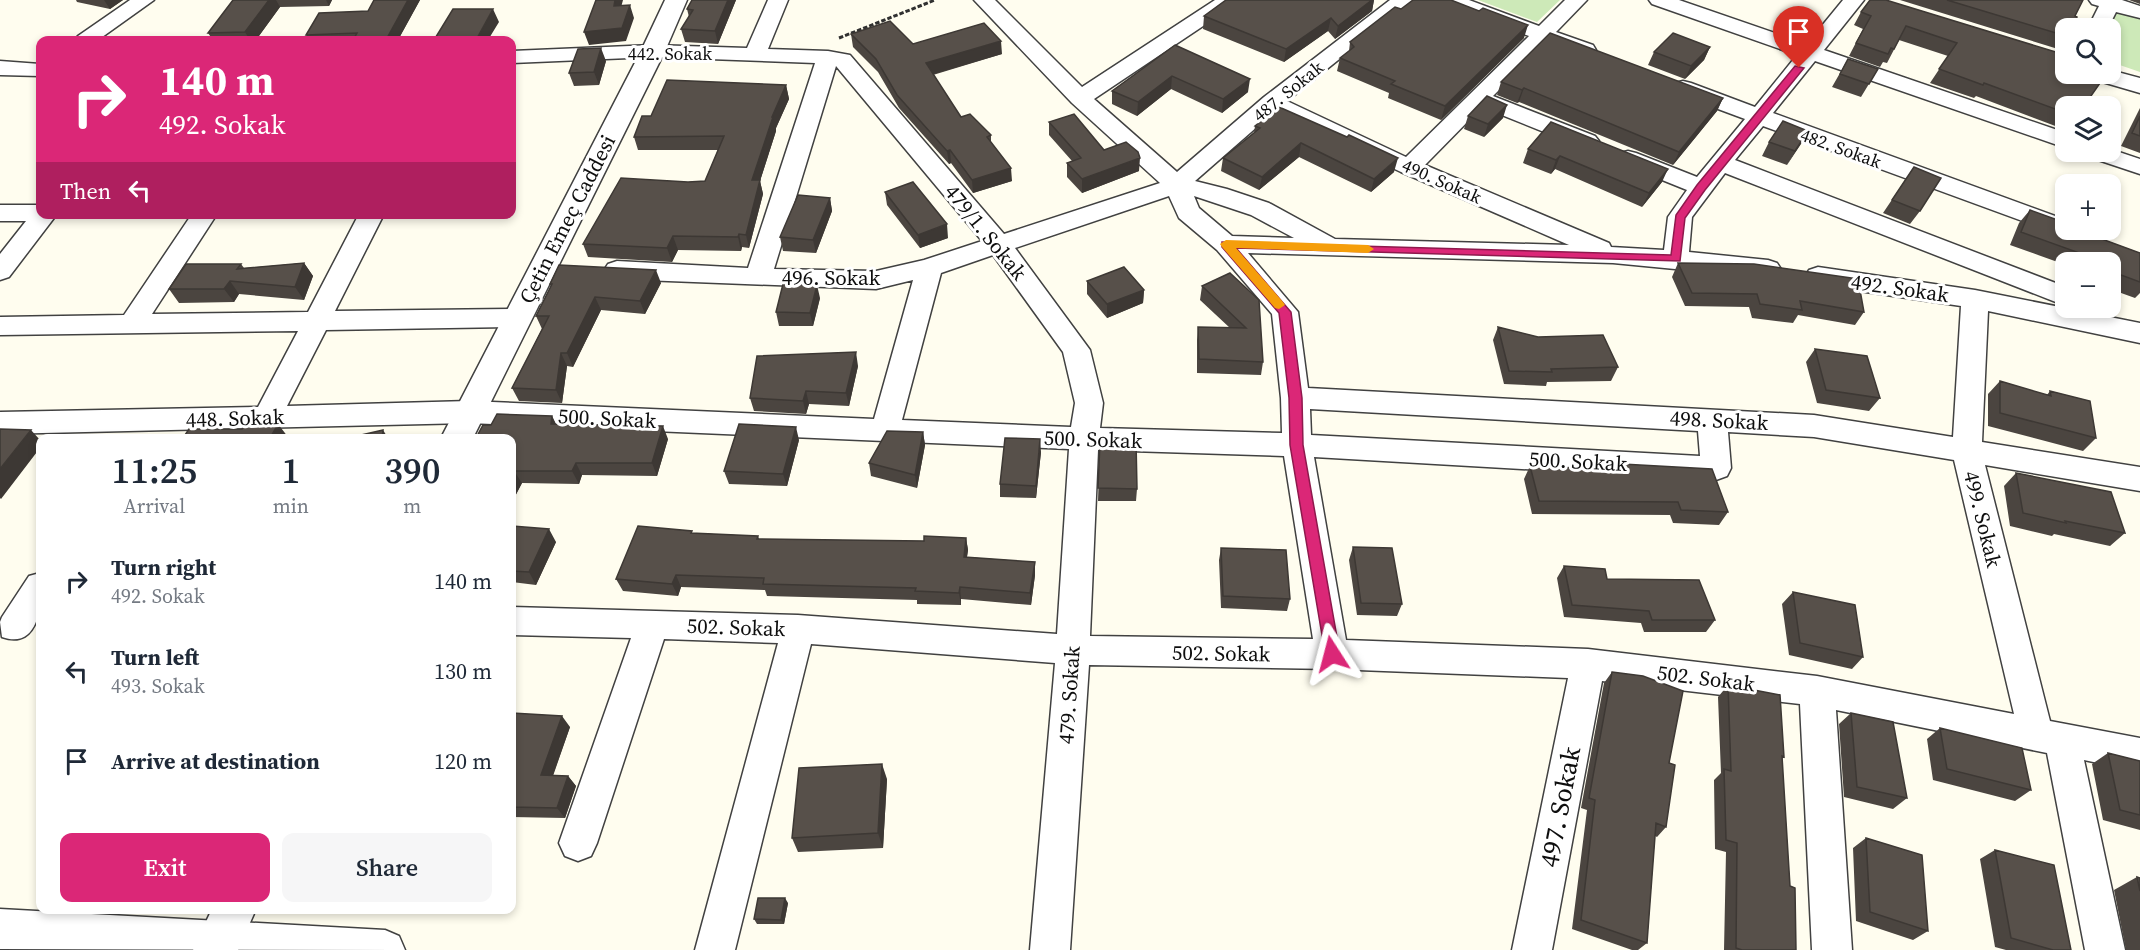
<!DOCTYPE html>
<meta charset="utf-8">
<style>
:root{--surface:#fff;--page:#f6f6f7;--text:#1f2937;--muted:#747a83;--accent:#db2777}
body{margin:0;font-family:"Source Serif 4",serif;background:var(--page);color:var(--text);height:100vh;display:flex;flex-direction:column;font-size:22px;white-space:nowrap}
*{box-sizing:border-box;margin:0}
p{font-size:20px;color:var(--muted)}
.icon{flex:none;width:33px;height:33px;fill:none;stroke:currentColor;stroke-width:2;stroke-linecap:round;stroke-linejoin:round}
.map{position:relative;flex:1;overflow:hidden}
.panel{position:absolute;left:36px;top:434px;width:480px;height:480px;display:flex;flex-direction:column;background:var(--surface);border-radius:12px;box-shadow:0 3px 9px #0003}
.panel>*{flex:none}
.hud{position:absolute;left:36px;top:36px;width:480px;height:183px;border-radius:12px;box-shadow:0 3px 9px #0003;background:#db2777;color:#fff;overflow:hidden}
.tools{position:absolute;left:2055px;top:18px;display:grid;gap:12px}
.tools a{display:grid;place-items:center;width:66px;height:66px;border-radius:12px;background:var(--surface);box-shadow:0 3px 9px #0003;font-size:30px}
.pin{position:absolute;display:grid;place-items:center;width:51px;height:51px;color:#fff;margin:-62px -26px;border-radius:50% 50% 50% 0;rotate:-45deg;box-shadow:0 0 6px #0007}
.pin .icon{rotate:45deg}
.me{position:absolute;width:66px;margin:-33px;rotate:351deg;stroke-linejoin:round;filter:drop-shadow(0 0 4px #0008)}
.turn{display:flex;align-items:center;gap:21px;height:126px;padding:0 24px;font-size:27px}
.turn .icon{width:78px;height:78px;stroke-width:2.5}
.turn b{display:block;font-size:42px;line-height:51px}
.then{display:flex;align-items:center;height:57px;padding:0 24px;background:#0003;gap:12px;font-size:22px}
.eta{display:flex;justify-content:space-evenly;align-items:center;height:102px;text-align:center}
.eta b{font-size:36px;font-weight:600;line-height:42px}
.action{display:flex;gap:12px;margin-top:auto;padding:12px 24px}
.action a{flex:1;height:69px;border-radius:12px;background:var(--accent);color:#fff;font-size:24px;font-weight:600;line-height:69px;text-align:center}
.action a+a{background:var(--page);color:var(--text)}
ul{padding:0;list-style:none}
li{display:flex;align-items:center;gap:18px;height:90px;padding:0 24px}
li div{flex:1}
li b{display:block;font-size:22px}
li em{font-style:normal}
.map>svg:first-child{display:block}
.green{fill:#cde9b8}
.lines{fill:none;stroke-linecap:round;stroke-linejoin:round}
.minor-casing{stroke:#414141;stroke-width:3}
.tertiary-casing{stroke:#414141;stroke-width:3}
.path{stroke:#303030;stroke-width:3;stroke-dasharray:4.5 2;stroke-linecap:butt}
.minor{fill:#fff;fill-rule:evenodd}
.tertiary{fill:#fff;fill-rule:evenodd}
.wall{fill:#4b4540}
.shaded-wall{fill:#3d3834}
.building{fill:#57504a;stroke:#3d3834;stroke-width:1.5}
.route{fill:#db2777;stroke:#8e194d;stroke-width:1.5}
.slow{fill:#f59e0b}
.labels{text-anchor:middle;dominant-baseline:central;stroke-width:6;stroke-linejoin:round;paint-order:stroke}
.far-street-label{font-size:18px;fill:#0e0e0e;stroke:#fff}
.street-label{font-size:21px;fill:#0e0e0e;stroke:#fff}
.near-street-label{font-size:26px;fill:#0e0e0e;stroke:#fff}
</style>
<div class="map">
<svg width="2140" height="950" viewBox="0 0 2140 950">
<rect width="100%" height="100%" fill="#fffdef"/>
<path class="green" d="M1478,0H1560L1537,22Z
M2117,8L2140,15V72L2111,62L2110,28H2106Z"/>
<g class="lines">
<g class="minor-casing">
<path id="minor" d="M130,0H154L98,40H75L78,36Z
M768,0H788L768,49L828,51L850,55L1004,234L1160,183L1072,103L974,0H995L1082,87L1215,0H1239L1236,4L1094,99L1177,172L1264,97L1390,0H1413L1287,101L1406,157L1529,36L1443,4L1440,0H1469L1539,26L1565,0H1587L1556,32L1593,45L1596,50L1593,55C1577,58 1560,48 1546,43L1493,96L1595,136L1599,141L1595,146L1587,148L1579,146L1482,107L1425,165L1609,243L1611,247L1664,250L1668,217L1687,190L1620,163L1616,158L1620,153L1628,151L1636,153L1697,177L1745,119L1675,93L1672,88L1675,83L1683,81L1691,83L1755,107L1797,55L1652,4L1649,0H1679L1807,44L1843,0H1864L1824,50L2066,133V148L1815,61L1773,113L2066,220V230H2078L2075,235L2066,237L1763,126L1735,160L2066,287V306L1725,173L1692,217L1689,252L1768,260L1777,263L1781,269L1777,275L1768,278L1613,263L1248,253L1298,312L1308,388L1814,415L1953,437L1961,306L1818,285L1809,282L1805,276L1809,270L1818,267L1975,290L2140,323V343L1988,311L1982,442L2140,467V491L1985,465L2050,721L2140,738V772L2084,760L2125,950H2085L2047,753L1836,710L1852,950H1812L1800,704L1602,681L1552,950H1512L1568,678L1332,669L1089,665L1070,950H1030L1055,663L811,644L735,950H695L778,643L664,639L597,843L591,856L578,861L565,856L559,843L631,638L512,635V607L798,615L1057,634L1069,449L469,423L0,434V412L258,407L298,331L0,335V317L124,315L192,214H217L152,314L308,312L359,214H384L335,311L516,309L525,311L529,318L525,325L516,327L326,330L287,406L469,401L874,419L913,280L876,289L617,279L608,276L604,270L608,264L617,261L748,268L815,63L653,57L512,63V51L653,45L747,48ZM836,66L982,241L924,260L876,271L774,269ZM1274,112L1401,172L1569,245L1335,239L1269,203L1227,189L1195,181ZM1169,196L1179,218L1217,250L1272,314L1281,398L1282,433L1100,428L1103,403L1090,350L1015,248ZM1194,196L1251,215L1294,238L1232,236L1199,208ZM993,255L1063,352L1075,403L1071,427L902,420L941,273ZM1310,409L1698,431L1700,456L1311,435ZM1728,432L1814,437L1954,460L2014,714L1817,676L1588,649L1346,640L1314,457L1716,480L1727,476L1731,468ZM1098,450L1284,456L1313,639L1090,636Z
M2089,0H2122L2140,6V18L2116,12L2108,28H2088L2099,6L2092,4Z
M0,61L40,64V76L0,75Z
M2110,149L2140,159V174L2089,157L2085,152H2110Z
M0,205H40V214H57L9,277L0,280V254L26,221H0Z
M40,573C43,598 41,651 2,637L0,622L2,617L29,576Z
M0,909L385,930L399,936L405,950L0,949Z"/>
</g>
<g class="tertiary-casing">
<path id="tertiary" d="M665,0H687L665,51L473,438H441L641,51Z
M2110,70L2140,78V93L2092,79L2088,74H2110Z
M212,909H256L238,950H193Z"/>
</g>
<path class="path" d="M839,38L935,0"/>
<use href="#minor" class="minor"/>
<use href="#tertiary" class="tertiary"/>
</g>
<path class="wall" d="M76,0H123L110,9L77,2Z
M233,0H332L329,6L280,7L256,40H213L208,33Z
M374,0H420L398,40H309L306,35L368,11Z
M692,0H736L718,44L685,42L681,29L689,17L687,9Z
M1226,0H1374L1372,11L1335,39L1328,31L1284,62L1203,29L1204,16Z
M1900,0H2083L2066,28V39L2058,49Z
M2129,0H2140V4Z
M1401,9L1524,38L1441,120L1388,98L1389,93L1337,71L1340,58L1349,51L1350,42Z
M1861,12L2056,59L2066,106V130L1976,96L1974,98L1930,83L1948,56L1899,40L1887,63L1883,62L1880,67L1849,56L1863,29L1854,25Z
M851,34L913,44L1002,54L933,75L961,117L991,135V142L1012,181L973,193L951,163L949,164L899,108L878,72L853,47Z
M1175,45L1248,92L1222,113L1171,89L1137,116L1112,104V91Z
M1710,47L1704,60L1685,79L1648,65L1654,52Z
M1848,59L1878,69L1861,97L1832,87Z
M606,61L599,85L574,86L569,73Z
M1501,82L1723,98L1717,111L1673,165L1519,102L1517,103L1497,95Z
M786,85L789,99L776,128V131L760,181L763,194L749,248L742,247L741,251L678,250L672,262L588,257L583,244L688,182L705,181L718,150H638L634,137L651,116Z
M2140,108V153L2121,146Z
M1468,116L1503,118L1484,137L1464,129Z
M1049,122L1104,150L1139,171L1082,193L1067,177V163L1072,161L1049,135Z
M1551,122L1662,182L1642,207L1555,169L1551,174L1523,163L1528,149Z
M1255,126L1394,172L1371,192L1299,157L1259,190L1221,171L1223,158L1254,133Z
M1808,131L1787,165L1762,156L1769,142Z
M1914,167L1920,211L1910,224L1883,213Z
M885,192L948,238L920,248L887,205Z
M830,198L832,211L816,253L783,251L780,237Z
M2030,210L2080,231L2140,253V293L2135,298L2110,289V262H2066V265L2010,245L2019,223Z
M304,263L313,276L304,300L239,294L234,302L179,303L169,289L241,264L244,268Z
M1678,263L1864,312L1855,325L1798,315L1793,323L1752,318L1749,307L1685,306L1672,277Z
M1230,273L1263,362L1261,375L1197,373V340L1198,327L1230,328L1200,300L1202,286Z
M1087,281L1144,290L1143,303L1107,318L1087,294Z
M661,283L645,314L601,310L573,367L567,366L562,403L519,401L512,388L542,329L536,316L551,287L550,284Z
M820,298L813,326H779L776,312Z
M1498,327L1618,367L1611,381L1547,382L1546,386L1504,384L1493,340Z
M1815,349L1880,398L1869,411L1817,403L1806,362Z
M858,366L849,406L809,404L806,414L754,411L750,398Z
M2000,381L2047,395L2050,391L2096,438L2083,451L1988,426V394Z
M552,416L556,424L668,439L657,476L582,475L579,484L522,483L512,502V438L491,425Z
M923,432L925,445L917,488L871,476L869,463Z
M799,440L787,486L729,484L724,471Z
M1100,441L1137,489L1136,501H1098Z
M1041,452L1036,498L1000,497V484Z
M1604,463L1728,512L1719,525L1673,523L1670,515L1532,514L1524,479L1530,466L1601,468Z
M2016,473L2125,533L2110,546L2054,534L2052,536L2010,526L2004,486Z
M512,526L556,542L536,585L512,582Z
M693,533L758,536L759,539L924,541L966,538L968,550L967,557L1035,562V575L1031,605L961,599V605L917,604V600L767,596L765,590L681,587L678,596L623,591L616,579Z
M1353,547L1402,604L1397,616L1357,615L1349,560Z
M1221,548L1290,599L1287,611L1221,608L1219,560Z
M1564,566L1715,620L1706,632H1644L1641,623L1564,617L1557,578Z
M1793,592L1863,657L1852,669L1789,655L1782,604Z
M1612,672L1669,763L1666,827L1657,837L1655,836L1647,943L1638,950H1632L1572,929L1587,810L1581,808L1604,683Z
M1728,685L1784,757L1782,759L1790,886L1796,950H1724L1726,852L1715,849L1714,780L1721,773L1718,697Z
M512,713L570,727L553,776H568L576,786L565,818L512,817Z
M1851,713L1907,798L1893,809L1844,797L1839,724Z
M1940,728L2031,790L2015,801L1933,780L1927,739Z
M2108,753L2140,761V830L2103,820L2092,764Z
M887,779L883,848L798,852L792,838Z
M1866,838L1928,931L1913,940L1856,921L1853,848Z
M1995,850L2071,950H2006L1995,947L1980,859Z
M2137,877L2140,878V950H2126L2114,890Z
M788,903L784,924H757L754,919Z"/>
<path class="shaded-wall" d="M104,0H123L110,9Z
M269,0H276L280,7L256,40H250L245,32Z
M326,0H332L329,6Z
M408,0H420L398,40H388L387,38Z
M615,0H623L618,19L614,6Z
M728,0H736L718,44L715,31Z
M1372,0H1374L1372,11L1335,39L1338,26Z
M630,5L634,18L626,41L589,45L584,32Z
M493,9L499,22L488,40H476Z
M1331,18L1328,31L1284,62L1286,49Z
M1528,25L1524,38L1441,120L1445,106Z
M1001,41L1002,54L927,76L926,63Z
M1710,47L1704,60L1685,79L1691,66Z
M601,48L606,61L599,85L594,72Z
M1172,76L1171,89L1137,116L1138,102Z
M1250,79L1248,92L1222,113L1223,99Z
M786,85L789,99L776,128V131L760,181L763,194L749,248L746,235L752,180L772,117Z
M1524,88L1519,102L1517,103L1522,90Z
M1723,98L1717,111L1673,165L1679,152Z
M1507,105L1503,118L1484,137L1488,124Z
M1808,131L1801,144L1787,165L1795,151Z
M1301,143L1299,157L1259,190L1262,177Z
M950,150L951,163L949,164L947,151Z
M1560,156L1555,169L1551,174L1556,160Z
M1140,158L1139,171L1082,193V179Z
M1398,158L1394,172L1371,192L1374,179Z
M1011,168L1012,181L973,193L972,180Z
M1668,169L1662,182L1642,207L1649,193Z
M830,198L832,211L816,253L813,240Z
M947,224L948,238L920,248L918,235Z
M739,234L742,247L741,251L738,237Z
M673,236L678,250L672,262L667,248Z
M304,263L313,276L304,300L295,287Z
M656,270L661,283L645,314L640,301Z
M230,281L239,294L234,302L224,289Z
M817,285L820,298L813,326L810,313Z
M1144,290L1143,303L1107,318V304Z
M595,297L601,310L573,367L567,353Z
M856,352L858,366L849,406L846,393Z
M561,353L567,366L562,403L556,390Z
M806,391L809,404L806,414L803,401Z
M552,416L558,429L551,424Z
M278,424L288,437V438H270Z
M663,426L668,439L657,476L652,463Z
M796,427L799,440L787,486L783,474Z
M31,430L40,440V448L1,499L0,498V469Z
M383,430L388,438H382Z
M923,432L925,445L917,488L915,475Z
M1040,439L1041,452L1036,498V486Z
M576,463L582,475L579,484L572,471Z
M514,471L522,483L512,502V476Z
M549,529L556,542L536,585L529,572Z
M966,538L968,550L965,569L964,557Z
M1035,562V575L1031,605L1030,593Z
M676,575L681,587L678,596L672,584Z
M960,587L961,599V605L959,593Z
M562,716L570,727L549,786L541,775Z
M882,764L887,779L883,848L878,833Z
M568,776L576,786L565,818L557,808Z
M785,898L788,903L784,924L781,920Z"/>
<path class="building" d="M233,0H269L245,32L208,33Z
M374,0H408L387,38L353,40L357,33L306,35L319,13L368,11Z
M596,0H615L614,6L630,5L622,28L584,32Z
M692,0H728L715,31L681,29L693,10L687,9Z
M1226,0H1372L1338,26L1331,18L1286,49L1204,16Z
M1413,0H1451L1479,11L1483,8L1528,25L1445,106L1391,84L1395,81L1340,58L1354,47L1350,42L1395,7L1401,9Z
M1870,0H1886L2059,53L2056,59L2066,62V74H2099L2105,76L2084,106H2066V113L1984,83L1983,85L1939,69L1957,43L1906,26L1894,49L1891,48L1888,54L1856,43L1871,16L1861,12Z
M1947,0H2083L2075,16L2077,17L2071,28H2066V36Z
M453,9H493L476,40H434Z
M890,21L913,44L984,23L1001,41L926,63L961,117L970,114L991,135L987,137L1011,168L972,180L950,150L947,151L897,95L876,59L851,34Z
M1550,33L1723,98L1679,152L1524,88L1522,90L1501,82Z
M1673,33L1710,47L1691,66L1654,52Z
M1175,45L1250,79L1223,99L1172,76L1138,102L1112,91Z
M601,48L594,72L569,73L578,49Z
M1848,59L1878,69L1869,84L1840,74Z
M667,80L786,85L772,117H773L752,180H760L746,235L739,234L738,237L673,236L667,248L583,244L621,178L688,182L705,181L724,136L634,137L642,116H651Z
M1487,96L1507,105L1488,124L1468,116Z
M1279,107L1347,137L1349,135L1398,158L1374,179L1301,143L1262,177L1223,158L1260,128L1255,126Z
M1074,114L1104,150L1126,142L1138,152L1140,158L1082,179L1067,163L1081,158L1049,122Z
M2140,116V136L2132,133Z
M1783,121L1808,131L1795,151L1769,142Z
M1551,122L1668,169L1649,193L1560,156L1556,160L1528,149Z
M1914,167L1941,178L1920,211L1892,200Z
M913,182L947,224L918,235L885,192Z
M798,195L830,198L813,240L780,237Z
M2030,210L2066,223V230H2080V231L2140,253V282L2110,271V262H2094L2096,259L2021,232Z
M304,263L295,287L230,281L224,289H169L186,264H241L237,269Z
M1678,263L1754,264L1858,279L1864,312L1800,301L1802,310L1760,304L1757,294L1692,293Z
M559,265L656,270L640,301L595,297L567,353H561L556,390L512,388L549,316H536L552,284H550Z
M1124,267L1144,290L1107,304L1087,281Z
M1230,273L1259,300L1263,362L1199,359L1198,327L1246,328L1202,286Z
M783,284L817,285L810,313L776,312Z
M1498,327L1538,337L1603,335L1618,367L1551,369L1552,372L1509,371Z
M1815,349L1867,356L1880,398L1826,390Z
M856,352L846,393L806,391L803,401L750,398L757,356Z
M2000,381L2051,396L2050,391L2090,401L2096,438L2000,413Z
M497,414L552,416L551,424L663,426L652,463H576L572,471H514L512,476V438H476L483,425H491Z
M245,424H278L270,438H183L189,429H242Z
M739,424L796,427L783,474L724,471Z
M0,429L31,430L0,469Z
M383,430L382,438H348Z
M887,431L923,432L915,475L869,463Z
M1005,438L1040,439L1036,486L1000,484Z
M1100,441H1136L1137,489L1098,488Z
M1604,463L1712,469L1728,512L1681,510L1678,502L1539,501L1530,466L1604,469Z
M2016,473L2111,492L2125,533L2065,521L2066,523L2023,513Z
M512,526L549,529L529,572L512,571Z
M638,526L692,531L691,533L758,536L757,539L924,541V536L966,538L964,557L1035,562L1030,593L960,587L959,593L915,591L916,588L763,584L764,578L676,575L672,584L616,579Z
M1353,547L1392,548L1402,604L1361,603Z
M1221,548L1286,550L1290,599L1223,596Z
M1564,566L1605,569L1607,579L1699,580L1715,620H1652L1649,611L1572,605Z
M1793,592L1855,605L1863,657L1800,643Z
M1612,672L1643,676L1683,691L1669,763L1675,765L1666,827L1656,823L1647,943L1581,920L1595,800L1589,798Z
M1728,685L1780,695L1784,757L1782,756L1790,886L1795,888L1796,950H1742L1736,948L1737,843L1726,840L1724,769L1731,771Z
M512,713L562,716L541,775L568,776L557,808L512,807Z
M1851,713L1893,722L1907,798L1857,787Z
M1940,728L2022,748L2031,790L1947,769Z
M2108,753L2140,761V815L2120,810Z
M882,764L878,833L792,838L799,768Z
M1866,838L1922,855L1928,931L1870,912Z
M1995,850L2054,865L2071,950H2053L2011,938Z
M2137,877L2140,878V891Z
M758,898H785L781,920L754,919Z"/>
<path class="route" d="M1795,66L1804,68L1705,190L1685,218L1680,261L1236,248L1291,312L1302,398L1303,445L1340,654L1337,659L1332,661L1326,659L1290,445L1289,398L1279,313L1222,247V242L1671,255L1676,215L1697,185Z"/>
<path class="slow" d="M1226,240L1368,245L1374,249L1368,253L1236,248L1283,302L1285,305L1279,309L1275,308L1222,247L1220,244Z"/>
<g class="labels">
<g class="far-street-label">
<text x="670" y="53">442. Sokak</text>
<text transform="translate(1288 91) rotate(-39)">487. Sokak</text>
<text transform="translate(1841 148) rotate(20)">482. Sokak</text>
<text transform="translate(1442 181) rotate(24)">490. Sokak</text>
</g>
<g class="street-label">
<text transform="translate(567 219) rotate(-63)">Çetin Emeç Caddesi</text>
<text transform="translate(986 232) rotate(51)">479/1. Sokak</text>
<text x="831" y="277">496. Sokak</text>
<text transform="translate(1900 288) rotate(8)">492. Sokak</text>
<text transform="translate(235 418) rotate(-2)">448. Sokak</text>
<text transform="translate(607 418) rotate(3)">500. Sokak</text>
<text transform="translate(1719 420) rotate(3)">498. Sokak</text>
<text transform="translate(1093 439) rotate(2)">500. Sokak</text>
<text transform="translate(1578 461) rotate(3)">500. Sokak</text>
<text transform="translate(1983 519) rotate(76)">499. Sokak</text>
<text transform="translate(736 627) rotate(2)">502. Sokak</text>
<text transform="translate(1221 653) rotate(1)">502. Sokak</text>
<text transform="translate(1706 678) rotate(7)">502. Sokak</text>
<text transform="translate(1069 695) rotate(-86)">479. Sokak</text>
</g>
<g class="near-street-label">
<text transform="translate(1560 807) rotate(-79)">497. Sokak</text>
</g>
</g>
</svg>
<div class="tools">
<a><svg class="icon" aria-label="search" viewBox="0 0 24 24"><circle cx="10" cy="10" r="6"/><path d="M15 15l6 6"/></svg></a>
<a><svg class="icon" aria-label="layers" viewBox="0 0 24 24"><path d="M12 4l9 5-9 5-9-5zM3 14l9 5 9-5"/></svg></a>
<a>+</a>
<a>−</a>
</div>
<div class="pin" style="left:1799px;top:68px;background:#d93025"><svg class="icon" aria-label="arrive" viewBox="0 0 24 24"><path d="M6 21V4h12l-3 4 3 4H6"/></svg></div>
<svg class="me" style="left:1332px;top:654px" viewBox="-20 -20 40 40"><path d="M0-17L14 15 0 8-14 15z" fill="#db2777" stroke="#fff" stroke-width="4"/></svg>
<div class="hud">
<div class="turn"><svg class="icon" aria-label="right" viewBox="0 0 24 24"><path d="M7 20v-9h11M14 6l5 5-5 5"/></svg><div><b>140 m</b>492. Sokak</div></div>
<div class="then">Then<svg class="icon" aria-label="left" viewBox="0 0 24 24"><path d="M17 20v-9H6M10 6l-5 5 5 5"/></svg></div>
</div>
<section class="panel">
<div class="eta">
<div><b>11:25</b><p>Arrival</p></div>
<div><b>1</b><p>min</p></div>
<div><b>390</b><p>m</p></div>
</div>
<ul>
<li><svg class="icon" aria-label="right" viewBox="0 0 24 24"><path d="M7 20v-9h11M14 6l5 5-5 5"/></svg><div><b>Turn right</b><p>492. Sokak</p></div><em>140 m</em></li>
<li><svg class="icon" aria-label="left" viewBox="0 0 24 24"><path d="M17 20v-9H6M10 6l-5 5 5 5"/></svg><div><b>Turn left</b><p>493. Sokak</p></div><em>130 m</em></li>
<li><svg class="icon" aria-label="arrive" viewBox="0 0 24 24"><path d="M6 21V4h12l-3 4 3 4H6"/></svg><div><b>Arrive at destination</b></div><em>120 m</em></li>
</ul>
<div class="action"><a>Exit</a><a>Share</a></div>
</section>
</div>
